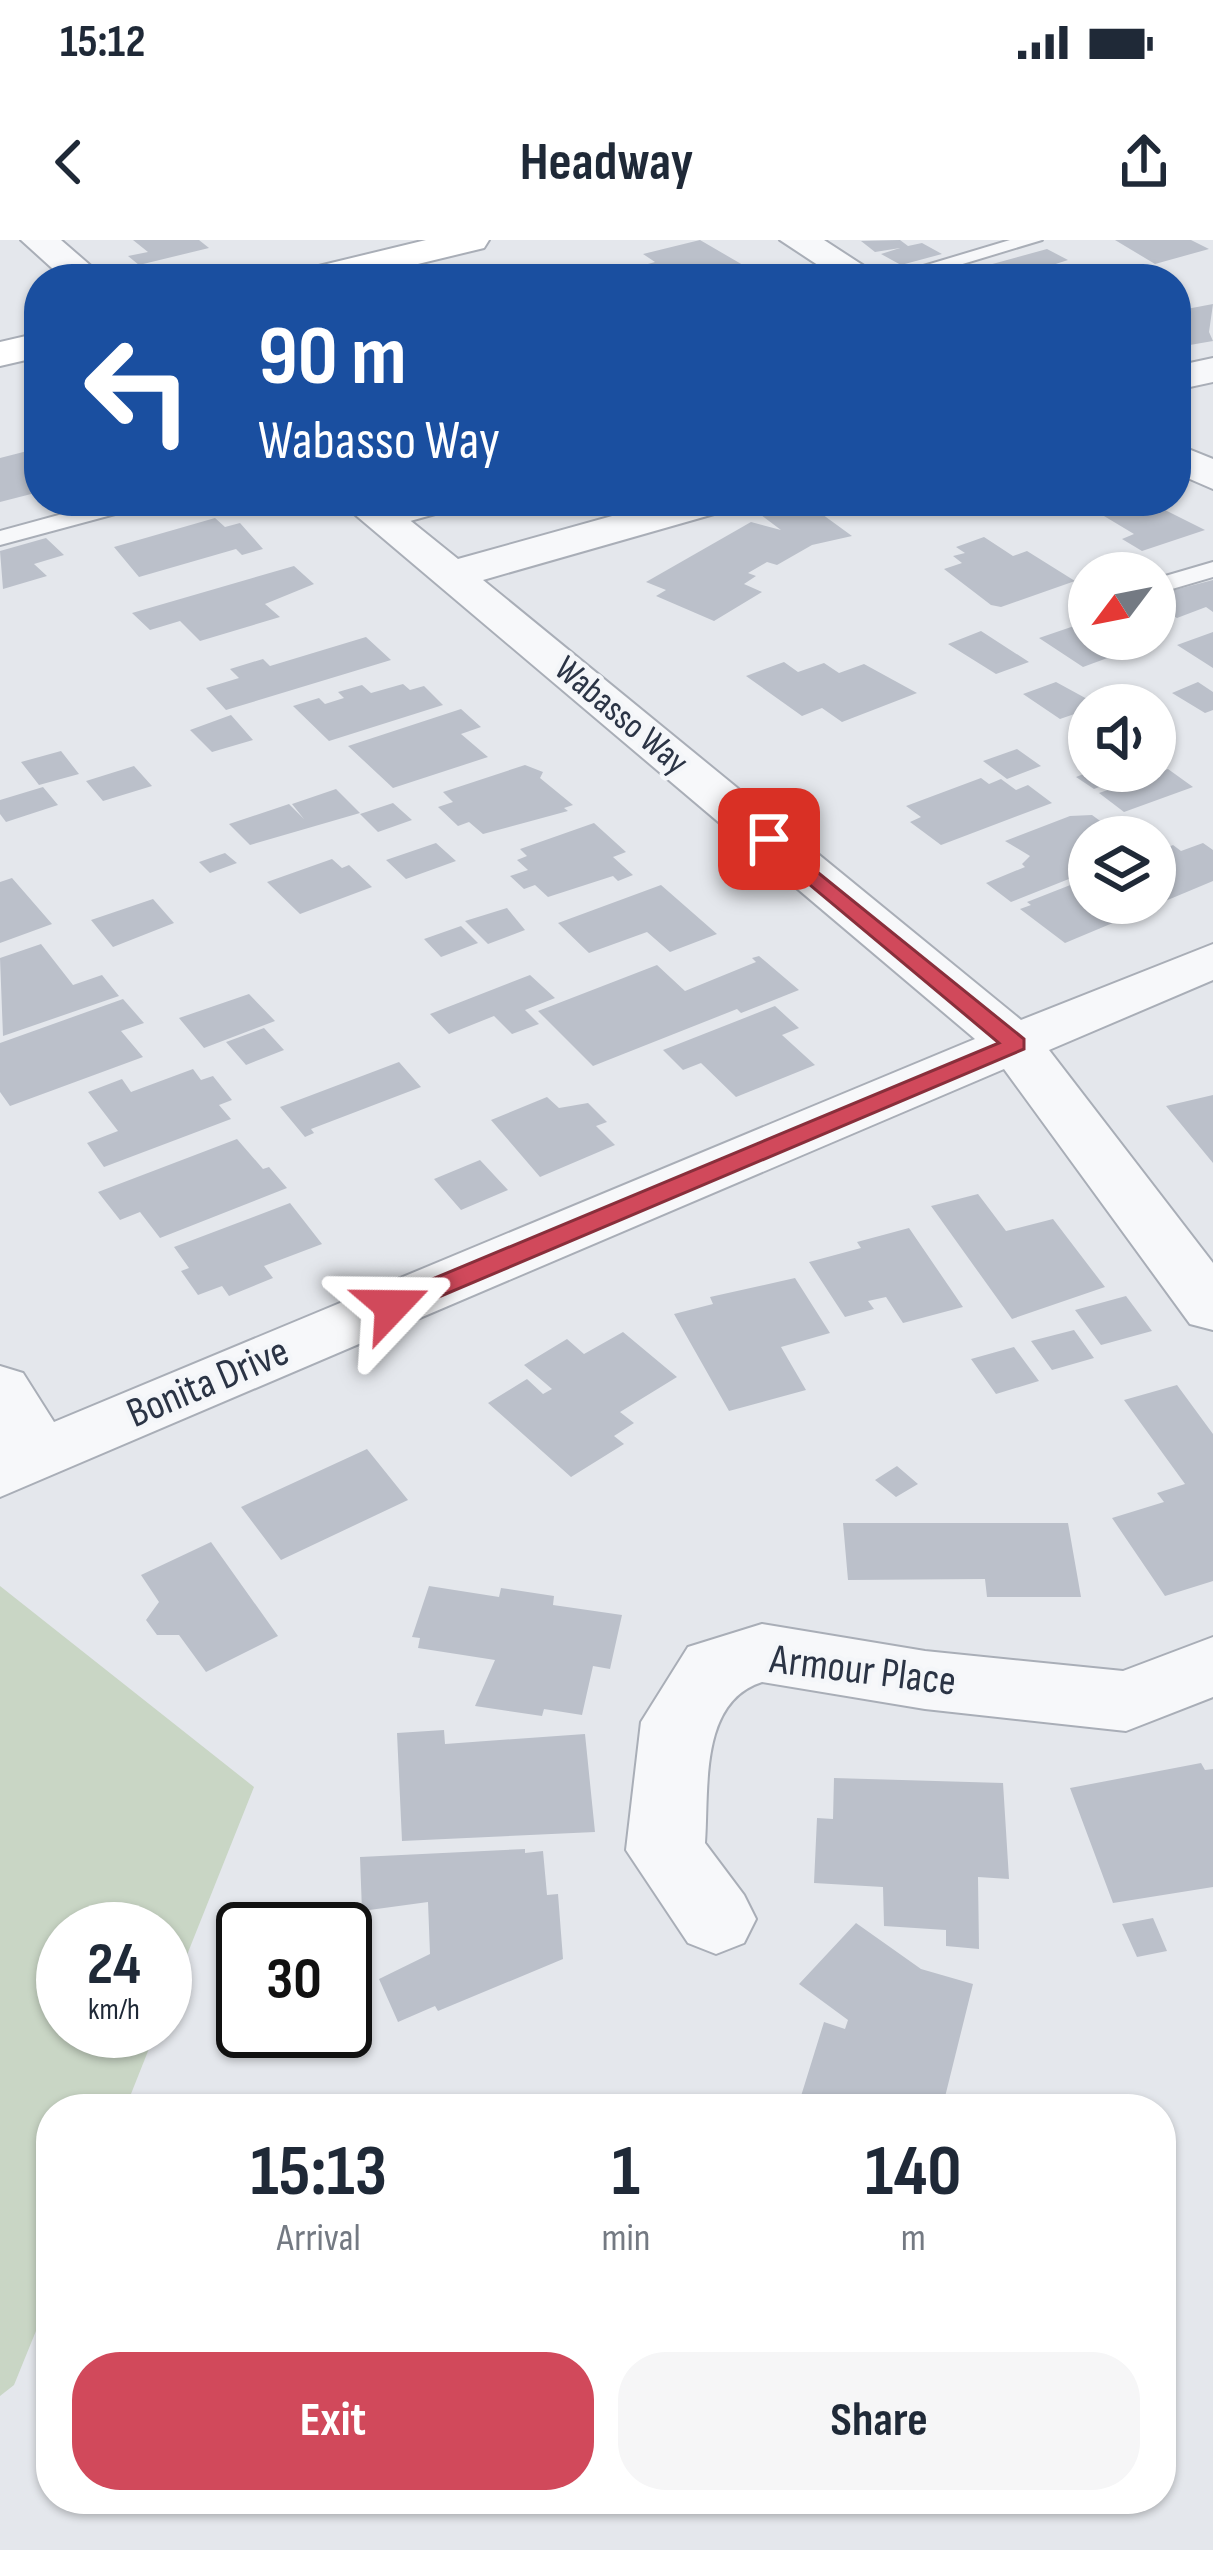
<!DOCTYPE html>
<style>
:root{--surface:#fff;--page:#f6f6f7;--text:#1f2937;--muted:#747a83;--accent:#d1495b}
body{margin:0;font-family:"Sofia Sans Condensed",sans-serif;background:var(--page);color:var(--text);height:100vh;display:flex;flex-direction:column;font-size:45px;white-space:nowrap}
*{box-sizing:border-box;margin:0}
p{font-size:39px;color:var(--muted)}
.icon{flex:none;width:66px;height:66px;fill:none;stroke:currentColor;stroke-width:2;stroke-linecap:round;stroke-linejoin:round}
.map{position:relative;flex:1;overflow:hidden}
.details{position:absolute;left:36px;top:1854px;width:1140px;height:420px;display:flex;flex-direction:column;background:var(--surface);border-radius:48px;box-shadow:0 3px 9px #0004}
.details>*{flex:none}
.guide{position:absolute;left:24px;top:24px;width:1167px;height:252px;border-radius:48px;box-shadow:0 3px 9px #0004;background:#1a4fa0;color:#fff;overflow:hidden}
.needle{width:78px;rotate:238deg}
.buttons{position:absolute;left:1068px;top:312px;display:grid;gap:24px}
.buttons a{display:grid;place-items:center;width:108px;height:108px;border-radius:50%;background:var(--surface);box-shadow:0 3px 9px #0004;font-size:60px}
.speed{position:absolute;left:36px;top:1662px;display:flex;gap:24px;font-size:60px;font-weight:700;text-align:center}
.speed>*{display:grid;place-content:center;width:156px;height:156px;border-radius:50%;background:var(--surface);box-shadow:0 3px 9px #0004;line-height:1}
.speed small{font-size:30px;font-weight:400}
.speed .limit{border:6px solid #111;border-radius:18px;background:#fff;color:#111}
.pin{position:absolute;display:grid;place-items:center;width:102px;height:102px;color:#fff;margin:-51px;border-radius:24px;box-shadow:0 6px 18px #0006}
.me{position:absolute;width:132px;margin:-66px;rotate:67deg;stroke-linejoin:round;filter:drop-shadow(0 0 9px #0008)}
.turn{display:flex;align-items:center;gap:42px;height:252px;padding:0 36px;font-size:54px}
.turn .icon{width:156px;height:156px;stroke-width:2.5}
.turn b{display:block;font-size:84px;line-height:102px}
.eta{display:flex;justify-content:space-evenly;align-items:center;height:204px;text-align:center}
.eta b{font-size:72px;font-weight:700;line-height:84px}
.action{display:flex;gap:24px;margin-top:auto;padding:24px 36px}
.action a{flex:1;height:138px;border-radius:48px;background:var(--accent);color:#fff;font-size:48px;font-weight:700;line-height:138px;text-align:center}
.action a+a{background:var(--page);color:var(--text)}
.status{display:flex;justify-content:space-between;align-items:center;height:84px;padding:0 60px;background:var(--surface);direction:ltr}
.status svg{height:33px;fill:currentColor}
header{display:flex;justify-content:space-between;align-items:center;height:156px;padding:0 36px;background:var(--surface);font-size:54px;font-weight:700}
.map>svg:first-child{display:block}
.green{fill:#c9d6c5}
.building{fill:#bbc0ca}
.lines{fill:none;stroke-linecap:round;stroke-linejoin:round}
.service-casing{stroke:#a9aeb7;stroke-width:4}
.minor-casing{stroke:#a9aeb7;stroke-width:4}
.secondary-casing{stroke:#a9aeb7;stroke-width:4}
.service{fill:#f7f8fa;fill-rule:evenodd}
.minor{fill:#f7f8fa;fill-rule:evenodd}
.secondary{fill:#fff;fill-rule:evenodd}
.route{fill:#d1495b;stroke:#882f3b;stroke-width:3}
.labels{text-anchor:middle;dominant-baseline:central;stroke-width:9;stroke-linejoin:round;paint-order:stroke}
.far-street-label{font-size:36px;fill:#2b3445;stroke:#f4f6f9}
.street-label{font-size:42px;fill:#2b3445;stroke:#f4f6f9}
</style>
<div class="status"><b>15:12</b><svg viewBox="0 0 49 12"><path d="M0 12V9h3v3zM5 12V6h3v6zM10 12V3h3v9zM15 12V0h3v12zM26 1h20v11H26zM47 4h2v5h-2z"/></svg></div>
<header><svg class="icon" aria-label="back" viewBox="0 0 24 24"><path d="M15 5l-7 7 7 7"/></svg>Headway<svg class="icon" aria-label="share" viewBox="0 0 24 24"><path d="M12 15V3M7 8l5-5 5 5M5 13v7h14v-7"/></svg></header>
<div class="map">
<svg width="1213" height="2310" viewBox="0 0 1213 2310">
<rect width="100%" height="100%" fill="#e4e7ec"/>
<path class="green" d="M0,1346L254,1547L165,1770V1689H63V1791H156L125,1869H51V2054L14,2145L0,2156Z"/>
<path class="building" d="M133,0H199L209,8L139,25L128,16L148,12Z
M700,0L767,39H595L655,22L643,14Z
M900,0L908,6L922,3L942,14L901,25L881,14L900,8L875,12L861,1Z
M1115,0H1191L1209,9L1155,24Z
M1047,9L1068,20L1031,32L1045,39H966L956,34Z
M1213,64L1209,92L1213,101L1184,106L1176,100V71Z
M39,208V252L0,262V218Z
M797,261H804L852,296L812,305L777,325L767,322L748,333L756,336L744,344L762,352L714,381L656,356L666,350L646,342L751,282L781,290L757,272Z
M1079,261H1147L1205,290L1142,311L1122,299L1134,294Z
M215,278L225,287L240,283L263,309L242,315L236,309L139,337L114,307Z
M984,297L1013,316L1027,311L1075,341L1001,367L991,365L944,329L962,323L953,316L965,313L956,307Z
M46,298L64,315L34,324L47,336L3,349L0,311Z
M294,326L314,344L265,364L280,377L200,401L180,381L150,390L132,373Z
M1213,340V372L1206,367L1177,378L1155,364V355Z
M1077,385L1089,392V399H1099L1121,413L1083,427L1039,398Z
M981,391L1029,422L996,434L948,404Z
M1213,392V428L1177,405Z
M366,397L391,420L226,470L206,448L239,438L230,429L263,419L270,426Z
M784,422L798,432L824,423L839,433L864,424L917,453L842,482L822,468L802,476L746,436Z
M1056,442L1089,460L1084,461L1089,469L1060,479L1023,454Z
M1198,442L1213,452V470L1205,473L1172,453Z
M403,444L410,450L424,446L443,465L329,501L293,466L319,458L325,464L344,458L338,452L362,445L371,453Z
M461,469L481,487L461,494L488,517L393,548L348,506Z
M231,475L253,500L212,512L190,490Z
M1017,509L1041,526L1007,539L983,521Z
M61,511L79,534L39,545L21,522Z
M525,525L543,532L540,538L573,565L564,568L568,571L483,594L469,582L458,586L438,567L453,562L443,552Z
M134,526L152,546L103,561L86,541Z
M1168,529L1193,547L1124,572L1099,553Z
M1091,531H1141L1094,549L1076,537Z
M981,538L989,544L1001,539L1016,550L1028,545L1052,563L941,605L910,582L921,577L906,566Z
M43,547L58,565L6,582L0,574V560Z
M336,549L360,573L250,605L229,584L289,564L304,579L292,564Z
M393,563L412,580L378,592L360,574Z
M1092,575L1122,597H1089V631L1011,662L986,643L1025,627L1022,624L1030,616L1005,601L1070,576Z
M594,583L626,612L613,617L633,635L618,641L613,636L548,657L535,645L524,649L510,636L528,630L517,620L527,616L520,609Z
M436,603L456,621L406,639L386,620Z
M1203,603L1213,610V641L1065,703L1020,669L1031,665L1027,662L1078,642L1089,645V663H1155V649L1166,645L1155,637V613L1173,605L1181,611Z
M225,613L237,623L210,633L199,622Z
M332,619L342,628L349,625L372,647L300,674L267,642Z
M12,638L52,684L0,703V642Z
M661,645L717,694L670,712L647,692L589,713L558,683Z
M153,659L174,683L113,707L91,680Z
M507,668L525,690L488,704L465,681Z
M461,686L478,703L441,717L424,699Z
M41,704L73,745L102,735L119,756L3,796L0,718Z
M759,716L799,750L741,773L737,769L593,826L538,771L657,725L685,751L756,722L752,718Z
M530,735L555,758L525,770L539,784L512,794L494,776L449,794L430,774Z
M249,754L275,781L204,808L179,778Z
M123,759L144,783L121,791L143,817L10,866L0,852V803Z
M775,766L799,788L782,795L815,825L736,857L701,823L683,830L663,810Z
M264,788L284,810L246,825L226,802Z
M399,822L421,847L311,889L314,893L305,897L280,867Z
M193,829L201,840L213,836L232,860L219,865L231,879L104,927L87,903L118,891L88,852L122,839L131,852Z
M1213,855V923L1166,866Z
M547,857L559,868L588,863L607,882L596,886L615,905L540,937L491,880Z
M237,899L263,929L269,927L287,948L160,998L140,972L120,980L98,952Z
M480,920L508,950L461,970L434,939Z
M978,954L1006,991L1053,979L1105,1047L1012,1079L931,966Z
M290,963L322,1004L264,1026L273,1038L229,1056L222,1046L198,1055L181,1031L189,1028L174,1007Z
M909,988L963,1067L903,1083L886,1057L868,1061L874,1069L845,1077L809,1022L861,1008L857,1002Z
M795,1038L830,1093L781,1107L806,1150L729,1171L674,1074L713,1064L710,1057Z
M1126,1056L1152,1091L1101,1105L1075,1070Z
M1074,1090L1094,1118L1052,1130L1031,1101Z
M623,1092L677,1137L620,1172L634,1183L614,1196L624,1204L571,1237L488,1163L527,1139L543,1154L552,1149L524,1125L567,1099L584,1114Z
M1014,1107L1039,1141L996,1154L971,1119Z
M1177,1145L1213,1194V1341L1165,1356L1112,1278L1164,1262L1157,1253L1185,1244L1124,1160Z
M367,1209L408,1260L281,1320L241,1267Z
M897,1226L918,1244L896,1257L875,1240Z
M843,1283H1068L1081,1357H987L985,1339L848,1340Z
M211,1302L278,1396L206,1432L179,1395H157L146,1380L159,1362L141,1335Z
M429,1346L499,1357L501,1348L554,1356L553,1365L622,1375L610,1429L593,1426L582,1475L544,1469L542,1476L475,1466L495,1420L418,1408L420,1398L412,1397Z
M444,1490L445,1504L585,1494L595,1592L402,1601L397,1493Z
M1201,1523L1205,1530L1213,1529V1647L1113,1663L1070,1548Z
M834,1538L1003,1543L1009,1639L978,1637L979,1709L946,1706V1690L884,1686L883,1647L814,1643L817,1578L833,1579Z
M525,1609V1613L543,1611L547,1655L558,1654L563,1719L438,1771L435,1766L398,1782L379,1739L430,1714L428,1662L362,1671L360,1617Z
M1153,1678L1167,1711L1137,1717L1122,1684Z
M856,1683L921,1729L973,1744L942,1869H797L824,1782L845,1789L848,1780L799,1744Z
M437,1863L549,1864L548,1869H426Z"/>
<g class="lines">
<g class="service-casing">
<path id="service" d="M1010,0H1042L913,39H880Z
M110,261H149L145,266L0,305V291Z
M430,261H468L464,266L385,288L373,281Z
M1213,322V337L1155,354V339Z"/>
</g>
<g class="minor-casing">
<path id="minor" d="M21,0H61L106,39H64Z
M780,0H824L884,39H839Z
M1213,118V142L1176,150V126Z
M1176,204L1213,219V249L1176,233Z
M339,261H386L458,319L666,261H734L728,270L483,340L1021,780L1213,704V740L1049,810L1213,1023V1090L1190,1084L1004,829L0,1257V1126L23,1133L54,1182L975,799Z
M762,1384L925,1411L1123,1431L1213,1397V1457L1126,1491L925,1469L762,1442C699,1462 709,1548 705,1603L744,1655L756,1679L744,1703L716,1714L688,1703L626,1610L641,1482L688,1407Z"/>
</g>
<g class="secondary-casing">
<path id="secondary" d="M426,0H489L484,8L356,39H292L298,31Z
M39,93V117L0,126V102Z"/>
</g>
<use href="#service" class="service"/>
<use href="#minor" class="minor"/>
<use href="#secondary" class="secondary"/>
</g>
<path class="route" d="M769,593L1024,799V809L401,1073H382L379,1066L382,1060L999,803L761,604L758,599Z"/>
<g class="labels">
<g class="far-street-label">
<text transform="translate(621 476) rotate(40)">Wabasso Way</text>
</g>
<g class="street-label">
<text transform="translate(208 1143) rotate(-23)">Bonita Drive</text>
<text transform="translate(863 1431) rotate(7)">Armour Place</text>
</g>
</g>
</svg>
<div class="buttons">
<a><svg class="needle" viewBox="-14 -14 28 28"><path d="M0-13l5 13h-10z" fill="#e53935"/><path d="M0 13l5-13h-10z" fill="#747a83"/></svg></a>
<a><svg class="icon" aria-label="sound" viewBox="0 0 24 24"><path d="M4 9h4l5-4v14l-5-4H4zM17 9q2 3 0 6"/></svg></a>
<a><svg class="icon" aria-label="layers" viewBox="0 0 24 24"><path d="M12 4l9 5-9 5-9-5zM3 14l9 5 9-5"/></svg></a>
</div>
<div class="speed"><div>24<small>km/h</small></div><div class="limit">30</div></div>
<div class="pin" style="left:769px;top:599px;background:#d93025"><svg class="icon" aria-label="arrive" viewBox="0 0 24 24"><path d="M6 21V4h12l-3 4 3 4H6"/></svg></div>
<svg class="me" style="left:392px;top:1066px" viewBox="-20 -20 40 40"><path d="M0-17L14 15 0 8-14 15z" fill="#d1495b" stroke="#fff" stroke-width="4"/></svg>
<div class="guide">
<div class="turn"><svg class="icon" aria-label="left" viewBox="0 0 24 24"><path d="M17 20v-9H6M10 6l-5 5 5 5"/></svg><div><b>90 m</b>Wabasso Way</div></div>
</div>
<section class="details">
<div class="eta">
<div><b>15:13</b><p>Arrival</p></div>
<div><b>1</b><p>min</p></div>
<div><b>140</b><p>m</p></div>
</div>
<div class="action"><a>Exit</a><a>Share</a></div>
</section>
</div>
